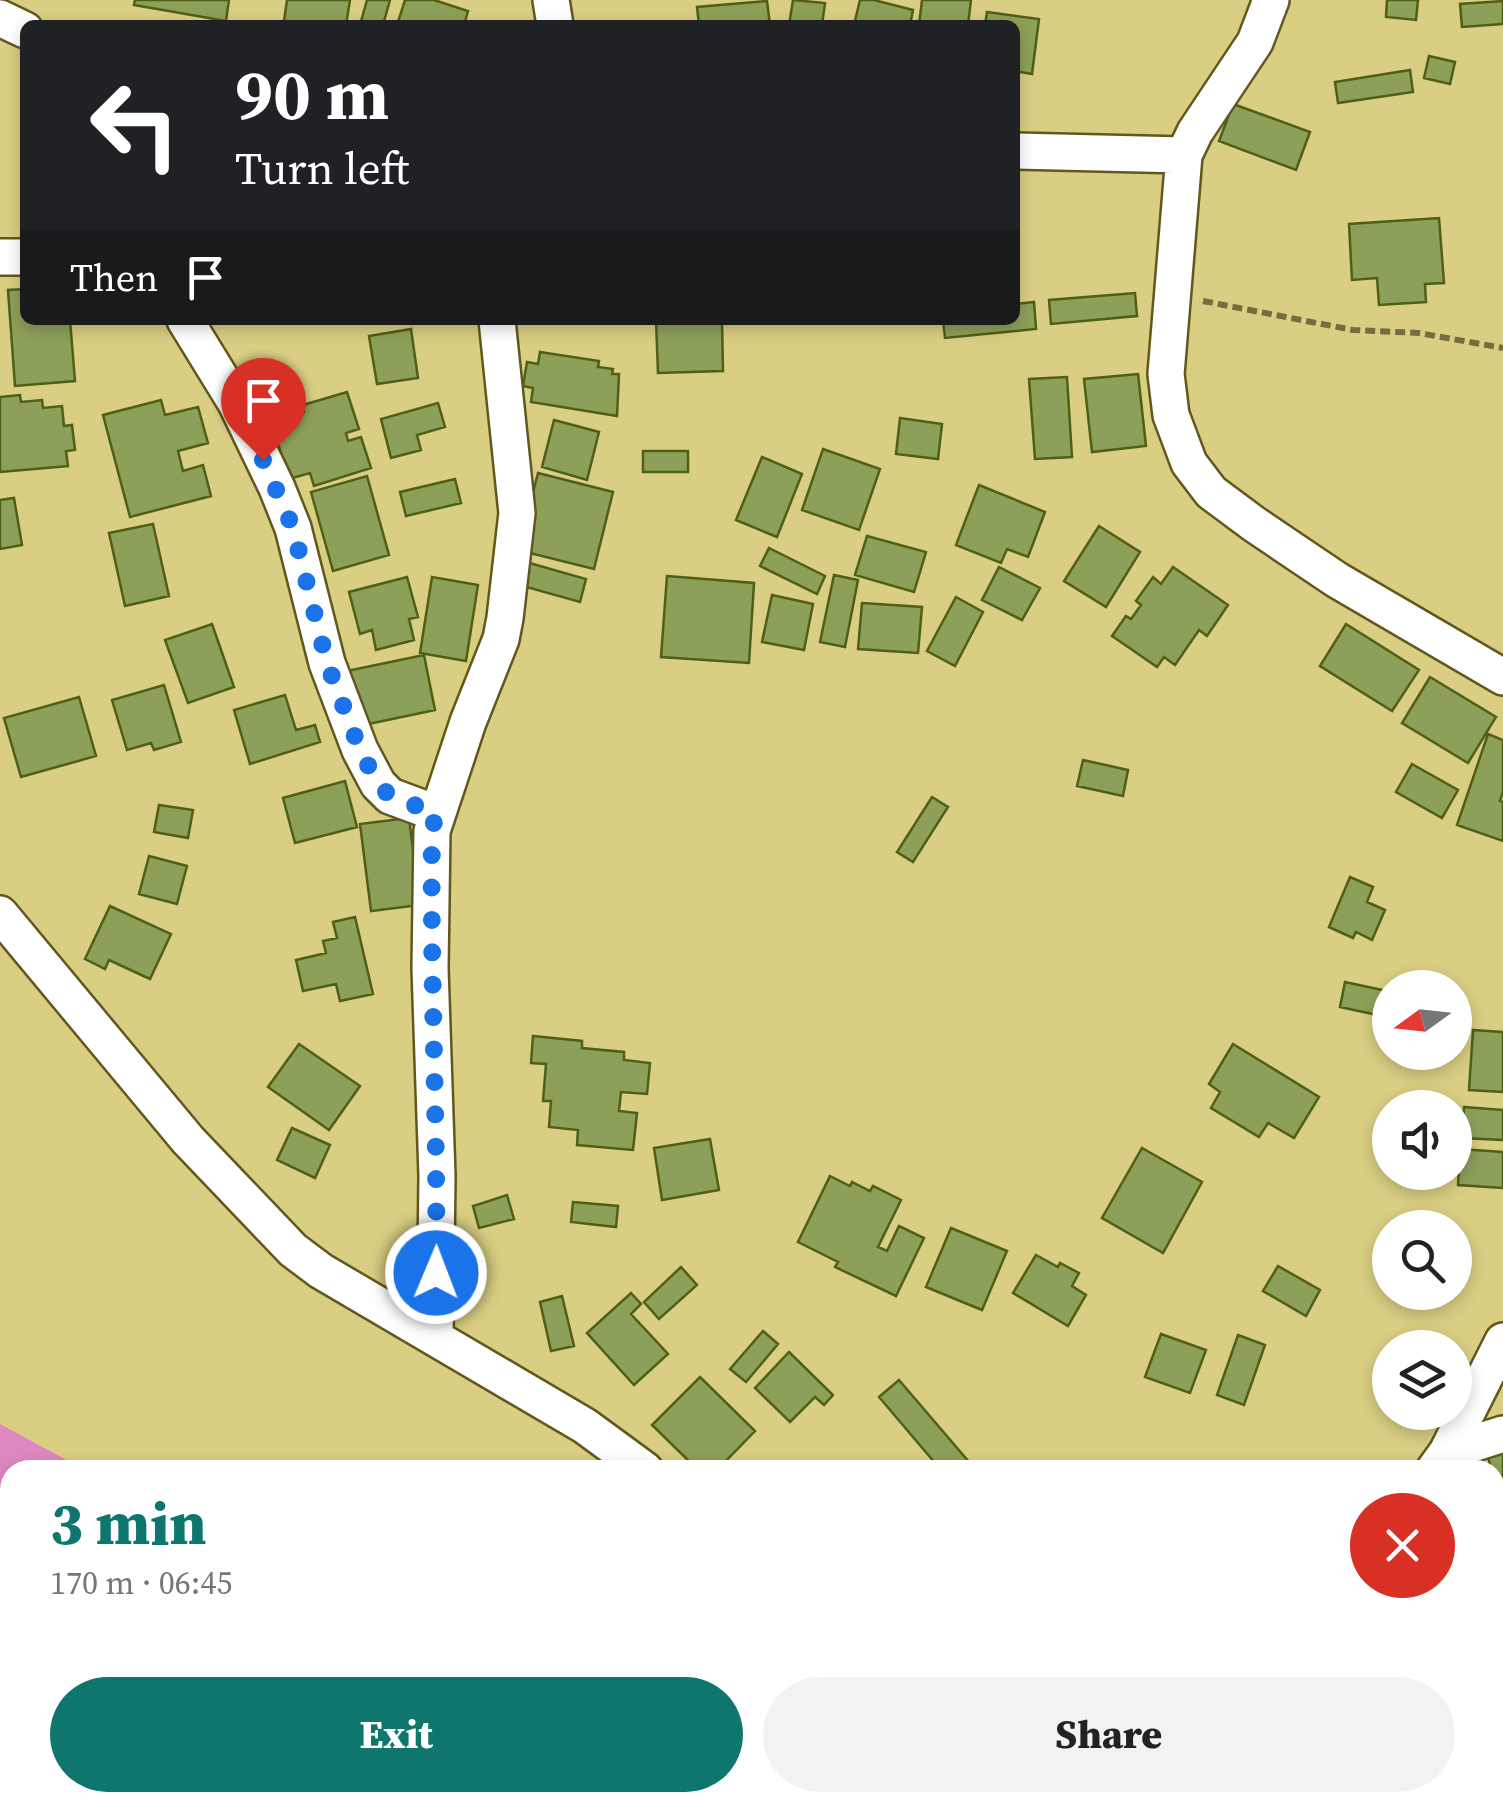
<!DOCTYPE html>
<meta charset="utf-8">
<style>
:root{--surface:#fff;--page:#f2f2f2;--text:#222;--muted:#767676;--accent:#0f766e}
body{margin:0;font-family:"Source Serif 4",serif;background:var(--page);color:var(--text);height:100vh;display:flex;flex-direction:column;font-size:38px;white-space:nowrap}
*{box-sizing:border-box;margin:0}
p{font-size:32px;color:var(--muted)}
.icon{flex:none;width:55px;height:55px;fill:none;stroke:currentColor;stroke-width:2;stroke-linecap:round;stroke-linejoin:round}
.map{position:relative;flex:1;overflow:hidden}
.side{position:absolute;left:0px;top:1460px;width:1505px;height:352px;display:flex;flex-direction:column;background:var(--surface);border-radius:30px 30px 0 0;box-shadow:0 5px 15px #0003}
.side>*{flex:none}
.banner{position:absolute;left:20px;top:20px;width:1000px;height:305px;border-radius:15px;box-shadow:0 5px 15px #0003;background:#202124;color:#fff;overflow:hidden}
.needle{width:65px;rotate:255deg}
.tools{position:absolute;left:1372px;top:970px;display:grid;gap:20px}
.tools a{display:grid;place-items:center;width:100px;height:100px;border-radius:50%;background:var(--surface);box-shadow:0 5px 15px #0003;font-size:50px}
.pin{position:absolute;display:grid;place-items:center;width:85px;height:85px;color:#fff;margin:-102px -42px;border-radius:50% 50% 50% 0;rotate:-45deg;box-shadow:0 0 10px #0007}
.pin .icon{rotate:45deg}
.me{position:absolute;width:110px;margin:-55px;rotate:1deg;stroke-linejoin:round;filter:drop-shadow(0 0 8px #0008)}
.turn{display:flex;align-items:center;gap:35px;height:210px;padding:0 50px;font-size:45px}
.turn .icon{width:130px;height:130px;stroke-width:2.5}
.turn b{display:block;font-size:70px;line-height:85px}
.then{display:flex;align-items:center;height:95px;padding:0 50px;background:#0003;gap:20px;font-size:38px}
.round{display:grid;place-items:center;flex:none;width:105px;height:105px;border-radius:52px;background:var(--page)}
.head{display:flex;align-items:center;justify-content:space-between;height:170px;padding:0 50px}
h1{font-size:60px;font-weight:800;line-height:75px;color:var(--accent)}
.primary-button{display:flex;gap:20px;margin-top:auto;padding:20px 50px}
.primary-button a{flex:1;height:115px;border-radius:60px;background:var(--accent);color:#fff;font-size:40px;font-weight:800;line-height:115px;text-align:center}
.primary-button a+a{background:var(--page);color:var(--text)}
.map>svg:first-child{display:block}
.green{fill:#de88c1}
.building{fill:#8da059;stroke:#505f16;stroke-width:2.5}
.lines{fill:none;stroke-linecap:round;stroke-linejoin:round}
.minor-casing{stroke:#61581e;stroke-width:40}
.path{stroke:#746d3f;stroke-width:6;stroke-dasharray:10 5;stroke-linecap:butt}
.minor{stroke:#fff;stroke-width:35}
.route{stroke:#1a73e8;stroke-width:18;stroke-dasharray:0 32.4}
</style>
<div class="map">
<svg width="1503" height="1811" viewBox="0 0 1503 1811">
<rect width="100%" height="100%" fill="#d9ce82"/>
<path class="green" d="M0,1424L85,1470H10V1734H0Z"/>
<path class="building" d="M135,0H229L226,21L134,5Z
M287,0H350L346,25H303L284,21Z
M367,0H390L383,25H360Z
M405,0H434L468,11L464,25H397Z
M793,0L825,3L822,25H789Z
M860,0H874L913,10L910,25H854Z
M922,0H971L968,25H919Z
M1387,0H1418L1416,20L1386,17Z
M767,1L770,25H699L697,7Z
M1503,1V24L1462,27L1460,4Z
M987,12L1039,19L1032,74L1015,71V25H985Z
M1429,56L1455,62L1450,84L1424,78Z
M1410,70L1413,92L1338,103L1335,82Z
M1233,104L1310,132L1296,170L1219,141Z
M1439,218L1444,283L1425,284L1426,302L1379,305L1377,278L1352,280L1349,224Z
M25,289V320H70L75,381L15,386L8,290Z
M1135,293L1137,316L1051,324L1049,300Z
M1034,302L1036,329L945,338L943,320H1015V304Z
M656,320H722L723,371L658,373Z
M411,329L418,378L377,384L369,336Z
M540,352L599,361L598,367L613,369L612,374H619L617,416L531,402L533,388L523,386L527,362L538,364Z
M1138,374L1146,446L1092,452L1084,379Z
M1067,377L1072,457L1035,459L1029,379Z
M347,392L359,429L346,433L348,441L361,437L371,468L314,486L310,473L289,479L275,434L286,431L280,412L287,409L289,417L304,412L303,405Z
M20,395L21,402L42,400L43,408L62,406L64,426L72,425L75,450L66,451L68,466L0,472V397Z
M161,400L165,415L198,407L208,443L178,451L183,471L203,465L211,496L130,517L103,415Z
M438,403L445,427L417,435L421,450L391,458L381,419Z
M900,418L942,424L938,459L896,454Z
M554,420L599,432L587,480L542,467Z
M823,449L880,469L859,530L802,510Z
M643,451H688V472H643Z
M762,457L802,474L777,537L736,520Z
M538,473L613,492L594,569L518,550Z
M367,476L389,555L333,571L311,492Z
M455,479L461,503L406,516L400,492Z
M979,485L1045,512L1028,557L1007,549L1001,563L956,545Z
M14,498L22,545L0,549V500Z
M153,524L169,596L125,606L109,533Z
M1099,526L1140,552L1106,607L1064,581Z
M867,536L926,552L914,592L855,575Z
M769,548L825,576L817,594L760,566Z
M519,560L586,579L580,602L512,583Z
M999,567L1040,588L1022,620L982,600Z
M1173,567L1228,605L1207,636L1199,630L1175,665L1164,657L1157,667L1112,636L1126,616L1131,619L1141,605L1136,601L1153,577L1161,584Z
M834,575L858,580L845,647L820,642Z
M667,576L754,583L749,663L661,657Z
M407,577L418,617L409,619L414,640L376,650L372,630L360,634L349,592Z
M432,577L478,585L466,661L420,653Z
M772,595L813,604L804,650L762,642Z
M956,597L983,612L955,666L927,651Z
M862,603L922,607L918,653L858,649Z
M212,624L234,687L188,703L165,640Z
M1346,624L1419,670L1392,711L1320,666Z
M424,655L435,710L359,726L347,671Z
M1430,677L1496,717L1468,763L1402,723Z
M164,685L181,742L154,750L151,743L127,750L112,700Z
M285,695L296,730L315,725L320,742L250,764L234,710Z
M79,697L96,756L21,777L4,718Z
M1488,734L1503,740V792L1500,801L1503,802V841L1457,825Z
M1083,760L1128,770L1123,796L1077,786Z
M1412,764L1458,790L1442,818L1396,792Z
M345,781L357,827L295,843L283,798Z
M932,797L948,807L913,862L897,852Z
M159,805L193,810L188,838L154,832Z
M409,818L420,905L371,911L360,824Z
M149,856L187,866L177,904L139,894Z
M1350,877L1373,887L1367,902L1385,910L1372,940L1356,932L1353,938L1329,927Z
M110,906L171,934L150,979L109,960L105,969L85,959Z
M355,917L373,994L340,1001L336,984L303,991L296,960L326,953L323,941L337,938L333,922Z
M1345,982L1387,991L1382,1016L1340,1007Z
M1473,1030L1503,1032V1092L1469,1090Z
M533,1036L582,1041V1048L624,1052V1060L650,1063L647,1094L621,1092L619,1111L637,1113L633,1150L577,1145L578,1130L549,1127L551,1101H543L546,1064L531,1063Z
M299,1044L360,1086L329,1130L268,1087Z
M1233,1044L1319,1097L1294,1138L1268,1123L1259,1137L1211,1108L1220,1092L1209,1084Z
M1464,1107L1503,1110V1140L1462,1138Z
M292,1128L330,1145L315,1178L277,1160Z
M710,1139L719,1190L662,1200L654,1148Z
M1142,1148L1202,1182L1163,1253L1102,1218Z
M1460,1149L1503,1152V1188L1458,1185Z
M830,1176L850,1186L852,1182L870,1191L873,1186L901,1200L878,1247L887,1251L899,1226L924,1238L896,1296L835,1267L838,1262L798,1242Z
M507,1195L514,1219L479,1228L473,1206Z
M573,1202L618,1206L616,1227L571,1222Z
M951,1228L1007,1251L982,1310L926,1287Z
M1036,1255L1058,1267L1060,1263L1079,1273L1072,1286L1086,1295L1068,1326L1013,1293Z
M1278,1266L1320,1290L1306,1316L1263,1291Z
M681,1267L697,1285L659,1319L644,1302Z
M631,1293L641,1304L631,1314L668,1354L634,1385L587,1333Z
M562,1296L574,1346L551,1351L540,1302Z
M763,1331L778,1344L746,1382L730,1369Z
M1161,1334L1206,1350L1190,1393L1145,1377Z
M1238,1335L1265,1345L1244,1405L1217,1395Z
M789,1352L833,1395L824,1405L815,1397L790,1422L755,1388Z
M700,1377L755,1431L717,1470H698L652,1425Z
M899,1380L975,1469V1470H941L879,1397Z
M1503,1447V1503L1498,1504L1495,1470H1491L1487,1451Z
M1503,1747V1811H1468L1466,1802H1495V1748Z
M1244,1802H1314L1315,1808L1328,1805L1329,1811H1246Z
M1352,1802H1418L1420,1811H1354Z"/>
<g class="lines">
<g class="minor-casing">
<path id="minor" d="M551,0L555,25
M1271,0L1255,42L1195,132L1184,155L1166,374L1171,415L1189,463L1211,492L1254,524L1337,580L1503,677
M0,18L25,30
M1015,151L1184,155
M0,257H25
M185,320L236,403L277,488L293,528L327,663L360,750L378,784L390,796L436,813
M0,914L188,1140L293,1250L321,1271L585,1426L645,1470
M435,1338L437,1176L430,968L432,831L468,722L501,639L505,618L517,513L497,320
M1447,1452L1503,1434
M1434,1470L1447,1452L1503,1341
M1495,1708L1503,1707
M874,1802L878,1811
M1201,1811L1209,1802"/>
</g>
<path class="path" d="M1203,301L1353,330L1419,333L1503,348"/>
<use href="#minor" class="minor"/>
</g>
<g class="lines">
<path class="route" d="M263,460L293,528L327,663L360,750L378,784L390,796L436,813L432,831C430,979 438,1126 436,1273"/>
</g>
</svg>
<div class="tools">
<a><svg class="needle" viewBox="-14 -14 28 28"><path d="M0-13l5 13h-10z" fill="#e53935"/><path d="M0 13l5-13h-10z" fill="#767676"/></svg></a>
<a><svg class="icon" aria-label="sound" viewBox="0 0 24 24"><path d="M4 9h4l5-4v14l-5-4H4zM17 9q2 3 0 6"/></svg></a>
<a><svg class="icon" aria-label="search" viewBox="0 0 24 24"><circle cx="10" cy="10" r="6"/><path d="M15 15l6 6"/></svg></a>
<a><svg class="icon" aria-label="layers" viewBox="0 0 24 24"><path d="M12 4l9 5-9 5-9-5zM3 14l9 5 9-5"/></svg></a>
</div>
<div class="pin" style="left:263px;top:460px;background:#d93025"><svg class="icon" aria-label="arrive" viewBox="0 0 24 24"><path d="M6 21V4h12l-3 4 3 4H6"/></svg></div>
<svg class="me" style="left:436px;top:1273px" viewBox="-20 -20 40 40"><circle r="17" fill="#1a73e8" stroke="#fff" stroke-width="3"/><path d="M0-11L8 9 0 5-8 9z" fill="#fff"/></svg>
<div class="banner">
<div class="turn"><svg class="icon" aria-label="left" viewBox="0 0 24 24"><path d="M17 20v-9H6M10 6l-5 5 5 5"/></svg><div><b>90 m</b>Turn left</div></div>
<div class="then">Then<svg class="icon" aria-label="arrive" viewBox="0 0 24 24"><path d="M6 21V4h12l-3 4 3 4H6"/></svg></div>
</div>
<section class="side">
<div class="head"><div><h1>3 min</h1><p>170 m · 06:45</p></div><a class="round" style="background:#d93025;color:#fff"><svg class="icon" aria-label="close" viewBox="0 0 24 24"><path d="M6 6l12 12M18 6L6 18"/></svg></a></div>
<div class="primary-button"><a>Exit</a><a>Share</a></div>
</section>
</div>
